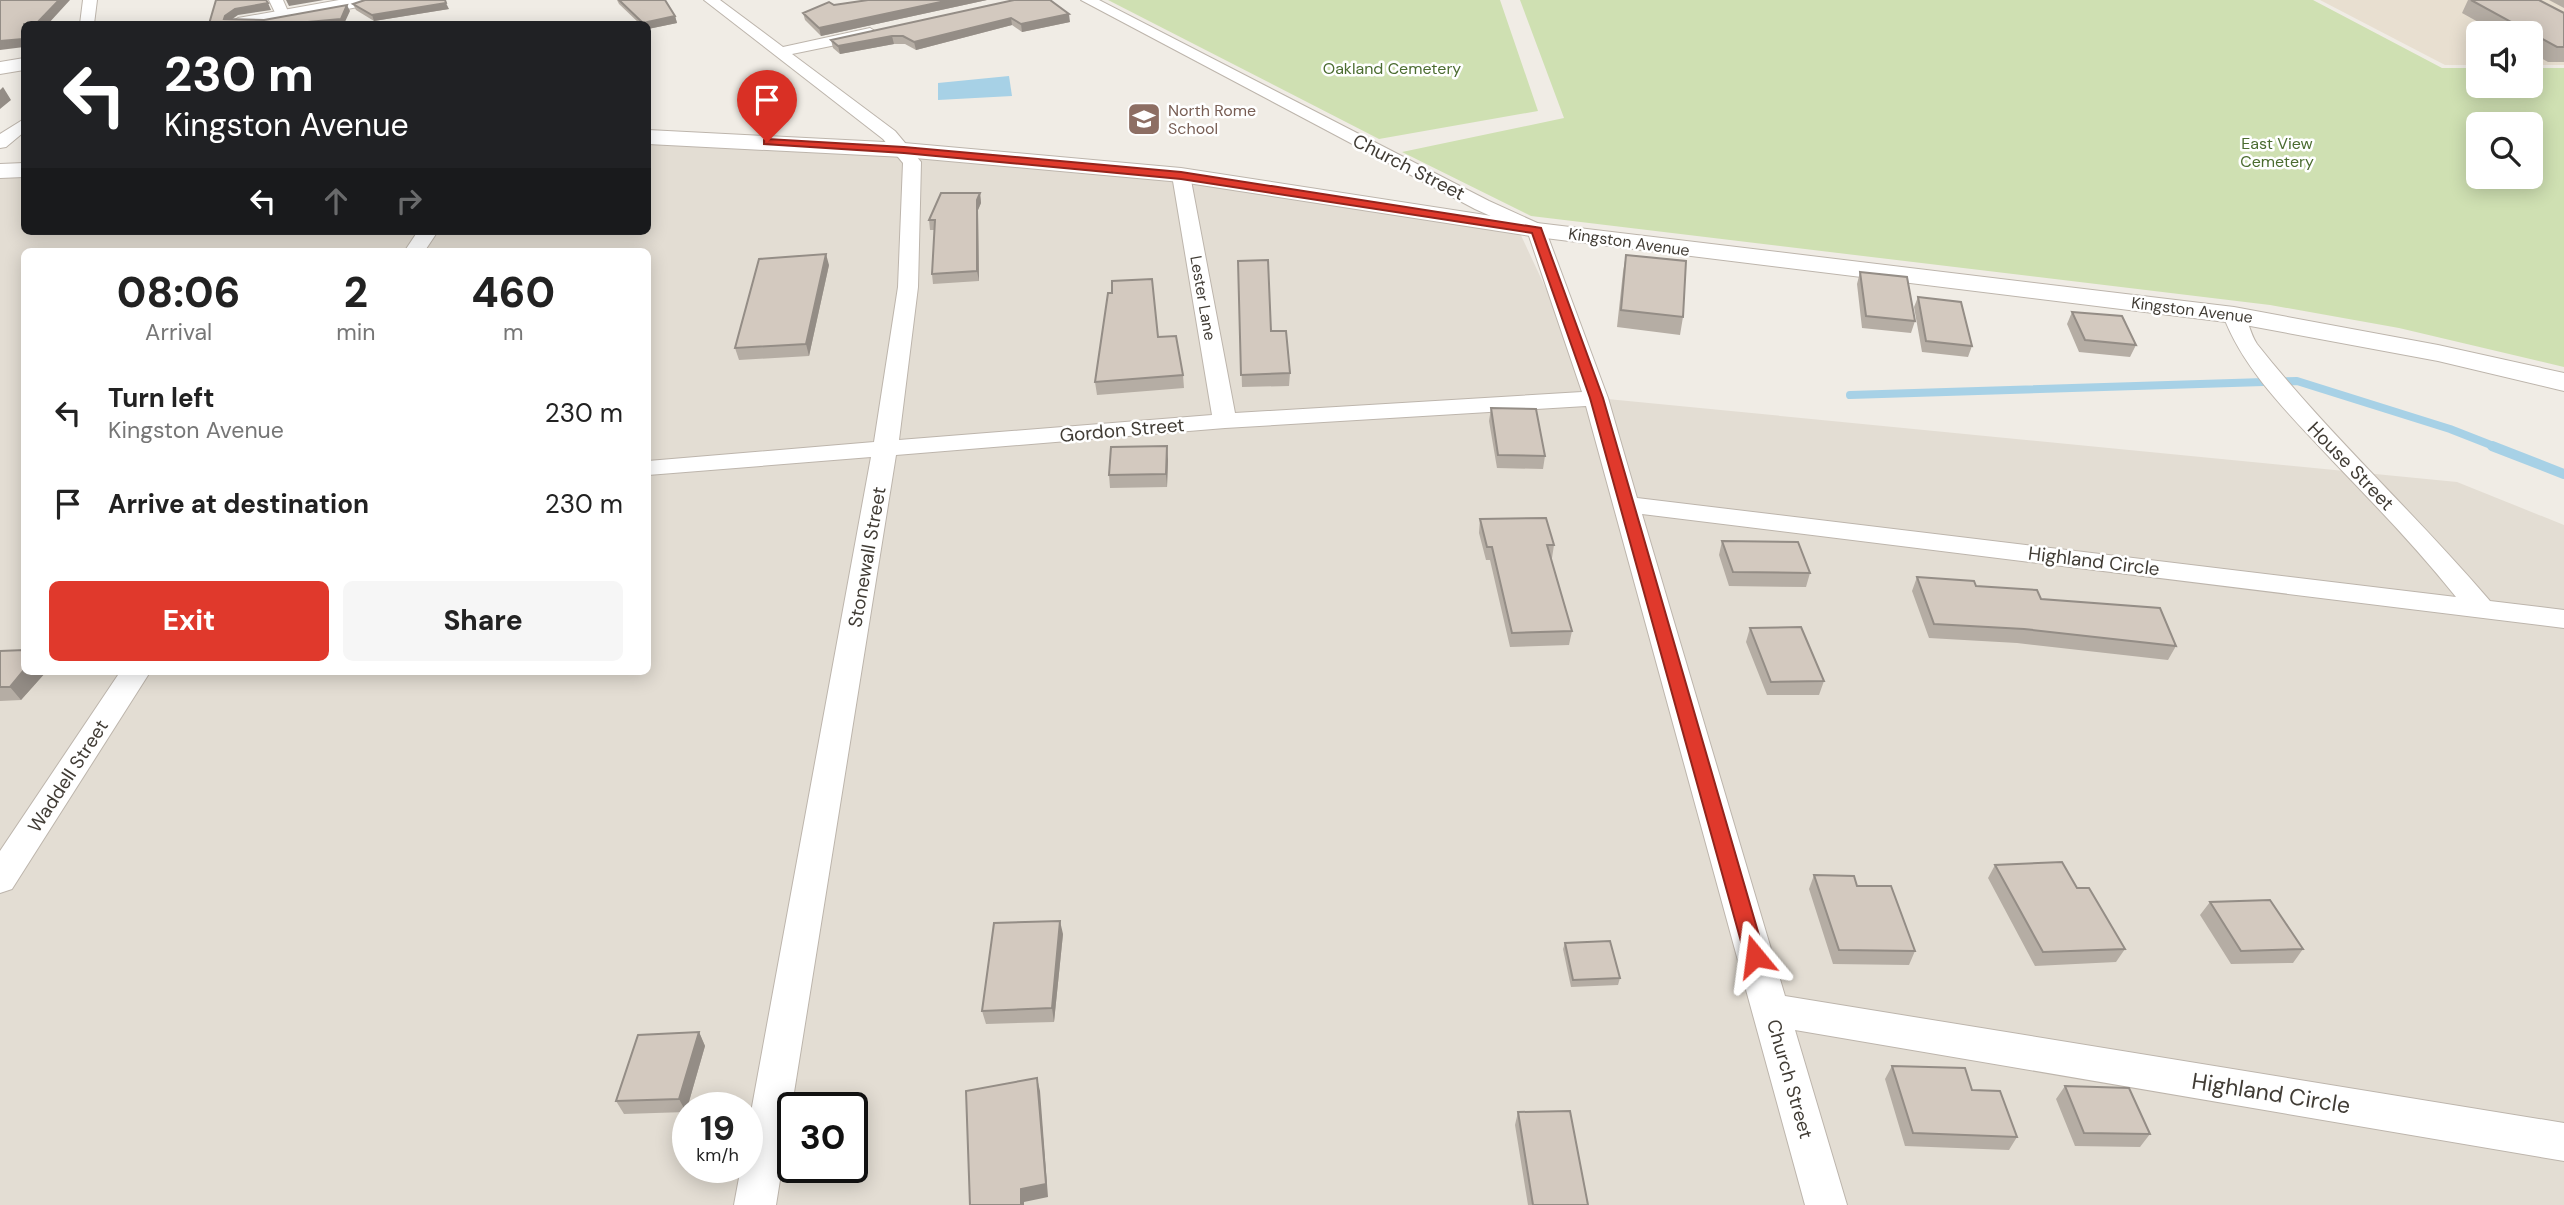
<!DOCTYPE html>
<style>
:root{--surface:#fff;--page:#f6f6f6;--text:#222;--muted:#767676;--accent:#e0392c}
body{margin:0;font-family:"DM Sans",sans-serif;background:var(--page);color:var(--text);height:100vh;display:flex;flex-direction:column;font-size:26px;white-space:nowrap}
*{box-sizing:border-box;margin:0}
p{font-size:23px;color:var(--muted)}
.icon{flex:none;width:38px;height:38px;fill:none;stroke:currentColor;stroke-width:2;stroke-linecap:round;stroke-linejoin:round}
.map{position:relative;flex:1;overflow:hidden}
.details{position:absolute;left:21px;top:248px;width:630px;height:427px;display:flex;flex-direction:column;background:var(--surface);border-radius:10px;box-shadow:0 4px 18px #0003}
.details>*{flex:none}
.banner{position:absolute;left:21px;top:21px;width:630px;height:214px;border-radius:10px;box-shadow:0 4px 18px #0003;background:#202124;color:#fff;overflow:hidden}
.buttons{position:absolute;left:2466px;top:21px;display:grid;gap:14px}
.buttons a{display:grid;place-items:center;width:77px;height:77px;border-radius:10px;background:var(--surface);box-shadow:0 4px 18px #0003;font-size:35px}
.speed{position:absolute;left:672px;top:1092px;display:flex;gap:14px;font-size:35px;font-weight:700;text-align:center}
.speed>*{display:grid;place-content:center;width:91px;height:91px;border-radius:50%;background:var(--surface);box-shadow:0 4px 18px #0003;line-height:1}
.speed small{font-size:18px;font-weight:400}
.speed .limit{border:4px solid #111;border-radius:10px;background:#fff;color:#111}
.pin{position:absolute;display:grid;place-items:center;width:60px;height:60px;color:#fff;margin:-72px -30px;border-radius:50% 50% 50% 0;rotate:-45deg;box-shadow:0 0 7px #0007}
.pin .icon{rotate:45deg}
.me{position:absolute;width:77px;margin:-38px;rotate:344deg;stroke-linejoin:round;filter:drop-shadow(0 0 5px #0008)}
.turn{display:flex;align-items:center;gap:24px;height:147px;padding:0 28px;font-size:32px}
.turn .icon{width:91px;height:91px;stroke-width:2.5}
.turn b{display:block;font-size:49px;line-height:60px}
.lanes{display:flex;align-items:center;height:66px;padding:0 28px;background:#0003;justify-content:center;gap:35px;direction:ltr}
.lanes .off{opacity:.35}
.eta{display:flex;justify-content:space-evenly;align-items:center;height:119px;text-align:center}
.eta b{font-size:42px;font-weight:800;line-height:49px}
.cta{display:flex;gap:14px;margin-top:auto;padding:14px 28px}
.cta a{flex:1;height:80px;border-radius:10px;background:var(--accent);color:#fff;font-size:28px;font-weight:800;line-height:80px;text-align:center}
.cta a+a{background:var(--page);color:var(--text)}
ul{padding:0;list-style:none}
li{display:flex;align-items:center;gap:21px;height:91px;padding:0 28px}
li div{flex:1}
li b{display:block;font-size:26px}
li em{font-style:normal}
.map>svg:first-child{display:block}
.residential{fill:#e3ddd3;fill-rule:evenodd}
.education{fill:#e8dfd0}
.green{fill:#cfe0b2;fill-rule:evenodd}
.water{fill:#a7d1e6}
.lines{fill:none;stroke-linecap:round;stroke-linejoin:round}
.stream-far1{stroke:#a7d1e6;stroke-width:8}
.stream{stroke:#a7d1e6;stroke-width:10}
.minor-casing{stroke:#bdb5ac;stroke-width:2}
.tertiary-casing{stroke:#bdb5ac;stroke-width:2}
.minor{fill:#fff;fill-rule:evenodd}
.tertiary{fill:#fff;fill-rule:evenodd}
.wall{fill:#b5ada4}
.shaded-wall{fill:#948d86}
.building{fill:#d3c9bf;stroke:#948d86;stroke-width:2}
.route{fill:#e0392c;stroke:#92251d;stroke-width:2}
.labels{text-anchor:middle;dominant-baseline:central;stroke-width:5;stroke-linejoin:round;paint-order:stroke}
.far-park-label{font-size:16px;fill:#4b6c30;stroke:#fff}
.far-education-label{font-size:16px;fill:#785e54;stroke:#fff;text-anchor:start}
.far-street-label{font-size:16px;fill:#413c35;stroke:#fff}
.street-label{font-size:19px;fill:#413c35;stroke:#fff}
.near-street-label{font-size:23px;fill:#413c35;stroke:#fff}
</style>
<div class="map">
<svg width="2564" height="1205" viewBox="0 0 2564 1205">
<rect width="100%" height="100%" fill="#f0ece5"/>
<path class="residential" d="M648,137L1150,172L1518,229L1597,398L2457,482L2564,525V1205H0V171L24,170V231H648ZM24,252H648V672H24ZM688,1108H747V1167H688ZM793,1108H852V1167H793Z"/>
<path class="education" d="M2320,0H2564V65H2531L2530,33H2478V65H2445Z"/>
<path class="green" d="M1108,0H1500L1538,111L1379,139Z
M1520,0H2313L2442,68H2478V86H2530L2531,68H2564V367L2399,328L2270,305L1531,216L1402,152L1564,118ZM2478,124H2530V177H2478Z"/>
<path class="water" d="M1009,76L1012,96L938,100V83Z"/>
<g class="lines">
<path class="stream-far1" d="M1850,395L2297,381L2450,429L2496,447"/>
<path class="stream" d="M2492,446L2564,474"/>
<g class="minor-casing">
<path id="minor" d="M83,0H97L94,24H80Z
M269,0H283L290,16L288,19H278Z
M704,0H720L783,47L870,28L878,33L870,38L792,54L895,131L921,162L918,287L899,440L1212,415L1172,175L1181,169L1190,175L1235,413L1582,392L1528,233L1475,209L1081,0H1099L1489,201L1544,226L1608,398L1637,498L2456,597C2417,548 2374,504 2331,459C2291,416 2243,370 2223,315L2226,310H2242C2249,321 2250,334 2257,344C2329,435 2415,513 2490,601L2564,610V628L1642,514L1785,996L2564,1123V1161L1795,1030L1847,1205H1805L1586,406L1225,428L896,455L776,1205H734L741,1167H747V1134L871,457L648,475V461L874,442L898,287L903,163L883,139Z
M24,119V132L6,147L0,148V134Z
M418,231H438L424,252H404Z
M120,672H150L12,889L0,893V851Z"/>
</g>
<g class="tertiary-casing">
<path id="tertiary" d="M339,0H378L369,5L266,24H229L238,18Z
M24,58V70L0,74V62Z
M648,130L904,143L1181,168L1537,223L2234,307L2438,345L2564,373V391L2438,361L2234,323L1537,237L1181,182L904,157L648,144Z
M24,163V177L0,178V164Z"/>
</g>
<use href="#minor" class="minor"/>
<use href="#tertiary" class="tertiary"/>
</g>
<path class="wall" d="M617,0H665L675,16L677,23L648,29V24H640L619,4Z
M868,0H987L821,36L805,20L803,13L834,5Z
M1014,0L1070,22L1022,32L1012,25L916,50L905,44H894L840,54L833,48L831,40Z
M2468,0H2539L2564,13V62H2548L2530,52V33H2498L2462,13Z
M2549,0H2564V8Z
M353,4L449,9L374,21L356,10Z
M980,193L981,203L978,210L979,281L933,284L932,274L935,230H930L929,220Z
M1626,255L1683,317L1680,335L1617,327L1623,272Z
M1238,261L1290,373L1289,386L1242,387Z
M829,265L809,356L739,360L735,348Z
M1860,272L1915,321L1911,333L1862,328L1857,284Z
M1918,297L1972,346L1968,357L1922,352L1914,307Z
M2072,312L2136,345L2130,357L2079,352L2067,324Z
M1158,337L1183,375L1184,388L1097,395L1095,382Z
M1491,408L1545,456L1543,469L1497,468L1489,421Z
M1168,459L1167,487L1110,488L1109,475Z
M1480,519L1554,545L1552,558H1551L1572,631L1569,645L1510,647L1490,560H1486L1479,533Z
M1722,541L1810,573L1806,587L1729,586L1719,555Z
M1917,577L1976,586L2041,599L2176,646L2168,660L2017,643L1929,638L1912,591Z
M1750,628L1824,681L1819,695H1767L1746,642Z
M0,651L24,672H46L21,700L0,701Z
M1995,865L2077,888L2125,949L2116,962L2035,966L1988,878Z
M1814,875L1857,886L1915,951L1909,965L1833,964L1809,889Z
M2210,902L2303,949L2293,963L2231,964L2200,915Z
M1063,934L1054,1022L986,1024L982,1011Z
M1565,943L1620,978L1618,985L1571,987L1563,949Z
M699,1032L705,1046L686,1112L624,1114L616,1101Z
M1892,1066L1972,1090L2017,1137L2009,1150L1905,1146L1885,1079Z
M2065,1086L2150,1134L2140,1147L2075,1146L2056,1099Z
M1518,1112L1588,1205H1528L1515,1125Z"/>
<path class="shaded-wall" d="M59,0H70L48,24H36Z
M286,0H324L289,6Z
M950,0H987L821,36L819,28Z
M268,3L271,10L238,15L228,22L224,19L225,16L235,9Z
M446,3L449,9L374,21L372,15Z
M347,5L350,11L344,24H297L296,23Z
M1069,14L1070,22L1022,32L1021,24Z
M675,16L677,23L648,29V24H643V23Z
M1011,18L1012,25L916,50L914,42Z
M892,36L894,44L840,54L838,46Z
M24,38V47L0,50V41Z
M3,87L11,100L0,109V90Z
M980,193L981,203L978,210L979,281L977,271V200Z
M826,254L829,265L809,356L806,344Z
M1167,446L1168,459L1167,487L1166,474Z
M24,670V672H46L21,700L10,687Z
M1060,921L1063,934L1054,1022L1052,1008Z
M699,1032L705,1046L686,1112L679,1099Z
M1037,1078L1040,1091L1048,1197L1024,1202V1205H1021V1189Z"/>
<path class="building" d="M0,0H59L36,24H24V38L23,39L0,41Z
M216,0H266L268,3L235,9L225,16L224,19L264,20L347,5L341,19L296,23L297,24H209Z
M365,0H445L446,3L372,15L353,4Z
M619,0H665L675,16L643,23Z
M868,0H950L819,28L803,13L829,2L834,5Z
M1014,0H1050L1069,14L1021,24L1011,18L914,42L903,36H892L838,46L831,40Z
M2471,0H2539L2564,13V47H2557Z
M941,193H980L977,200V271L932,274L935,220H929Z
M826,254L806,344L735,348L759,259Z
M1626,255L1686,261L1683,317L1621,310Z
M1268,260L1271,331H1286L1290,373L1241,375L1238,261Z
M1860,272L1907,277L1915,321L1866,316Z
M1152,279L1158,337L1176,336L1183,375L1095,382L1108,293H1112V281Z
M1918,297L1961,302L1972,346L1926,341Z
M2072,312L2122,316L2136,345L2085,340Z
M1491,408L1536,409L1545,456L1498,455Z
M1167,446L1166,474L1109,475L1111,447Z
M1546,518L1554,545H1547L1572,631L1512,633L1492,547H1487L1480,519Z
M1722,541L1798,542L1810,573L1733,572Z
M1917,577L1974,581L1976,586L2037,590L2041,599L2160,608L2176,646L2024,629L1934,624Z
M1801,627L1824,681L1771,682L1750,628Z
M24,650V670L10,687H0V651Z
M2062,862L2077,888H2089L2125,949L2043,952L1995,865Z
M1814,875L1854,876L1857,886H1891L1915,951L1839,950Z
M2270,900L2303,949L2241,951L2210,902Z
M1060,921L1052,1008L982,1011L994,923Z
M1610,941L1620,978L1573,980L1565,943Z
M699,1032L679,1099L616,1101L638,1035Z
M1892,1066L1965,1068L1972,1090L2000,1091L2017,1137L1913,1133Z
M1037,1078L1046,1184L1021,1189V1205H970L966,1091Z
M2065,1086L2129,1088L2150,1134L2084,1133Z
M1570,1111L1588,1205H1533L1518,1112Z"/>
<path class="route" d="M767,139L904,147L1181,172L1541,228L1603,398L1765,956L1762,962L1755,965L1748,962L1745,956L1590,398L1532,233L1181,179L904,153L764,144V140Z"/>
<defs>
<g id="school-square" transform="scale(1.75)"><rect x="-9" y="-9" width="18" height="18" rx="4" fill="#8d6e63" stroke="#fff"/><path d="M0-5L7-2L0 1L-7-2ZM-4 1L0 2.5L4 1V4Q0 6-4 4Z" fill="#fff"/></g>
</defs>
<g fill-rule="evenodd">
<use href="#school-square" x="1144" y="119"/>
</g>
<g class="labels">
<g class="far-park-label">
<text x="1392" y="68">Oakland Cemetery</text>
<text x="2277" y="143">East View<tspan x="2277" dy="18">Cemetery</tspan></text>
</g>
<g class="far-education-label">
<text x="1168" y="110">North Rome<tspan x="1168" dy="18">School</tspan></text>
</g>
<g class="far-street-label">
<text transform="translate(1629 242) rotate(8)">Kingston Avenue</text>
<text transform="translate(1203 298) rotate(80)">Lester Lane</text>
<text transform="translate(2192 310) rotate(7)">Kingston Avenue</text>
</g>
<g class="street-label">
<text transform="translate(1409 167) rotate(27)">Church Street</text>
<text transform="translate(1122 430) rotate(-5)">Gordon Street</text>
<text transform="translate(2351 466) rotate(46)">House Street</text>
<text transform="translate(867 557) rotate(-80)">Stonewall Street</text>
<text transform="translate(2094 561) rotate(7)">Highland Circle</text>
<text transform="translate(68 776) rotate(-57)">Waddell Street</text>
<text transform="translate(1790 1079) rotate(74)">Church Street</text>
</g>
<g class="near-street-label">
<text transform="translate(2271 1093) rotate(9)">Highland Circle</text>
</g>
</g>
</svg>
<div class="buttons">
<a><svg class="icon" aria-label="sound" viewBox="0 0 24 24"><path d="M4 9h4l5-4v14l-5-4H4zM17 9q2 3 0 6"/></svg></a>
<a><svg class="icon" aria-label="search" viewBox="0 0 24 24"><circle cx="10" cy="10" r="6"/><path d="M15 15l6 6"/></svg></a>
</div>
<div class="speed"><div>19<small>km/h</small></div><div class="limit">30</div></div>
<div class="pin" style="left:767px;top:142px;background:#d93025"><svg class="icon" aria-label="arrive" viewBox="0 0 24 24"><path d="M6 21V4h12l-3 4 3 4H6"/></svg></div>
<svg class="me" style="left:1755px;top:956px" viewBox="-20 -20 40 40"><path d="M0-17L14 15 0 8-14 15z" fill="#e0392c" stroke="#fff" stroke-width="4"/></svg>
<div class="banner">
<div class="turn"><svg class="icon" aria-label="left" viewBox="0 0 24 24"><path d="M17 20v-9H6M10 6l-5 5 5 5"/></svg><div><b>230 m</b>Kingston Avenue</div></div>
<div class="lanes"><svg class="icon" aria-label="left" viewBox="0 0 24 24"><path d="M17 20v-9H6M10 6l-5 5 5 5"/></svg><svg class="icon off" aria-label="ahead" viewBox="0 0 24 24"><path d="M12 20V5M6 11l6-6 6 6"/></svg><svg class="icon off" aria-label="right" viewBox="0 0 24 24"><path d="M7 20v-9h11M14 6l5 5-5 5"/></svg></div>
</div>
<section class="details">
<div class="eta">
<div><b>08:06</b><p>Arrival</p></div>
<div><b>2</b><p>min</p></div>
<div><b>460</b><p>m</p></div>
</div>
<ul>
<li><svg class="icon" aria-label="left" viewBox="0 0 24 24"><path d="M17 20v-9H6M10 6l-5 5 5 5"/></svg><div><b>Turn left</b><p>Kingston Avenue</p></div><em>230 m</em></li>
<li><svg class="icon" aria-label="arrive" viewBox="0 0 24 24"><path d="M6 21V4h12l-3 4 3 4H6"/></svg><div><b>Arrive at destination</b></div><em>230 m</em></li>
</ul>
<div class="cta"><a>Exit</a><a>Share</a></div>
</section>
</div>
